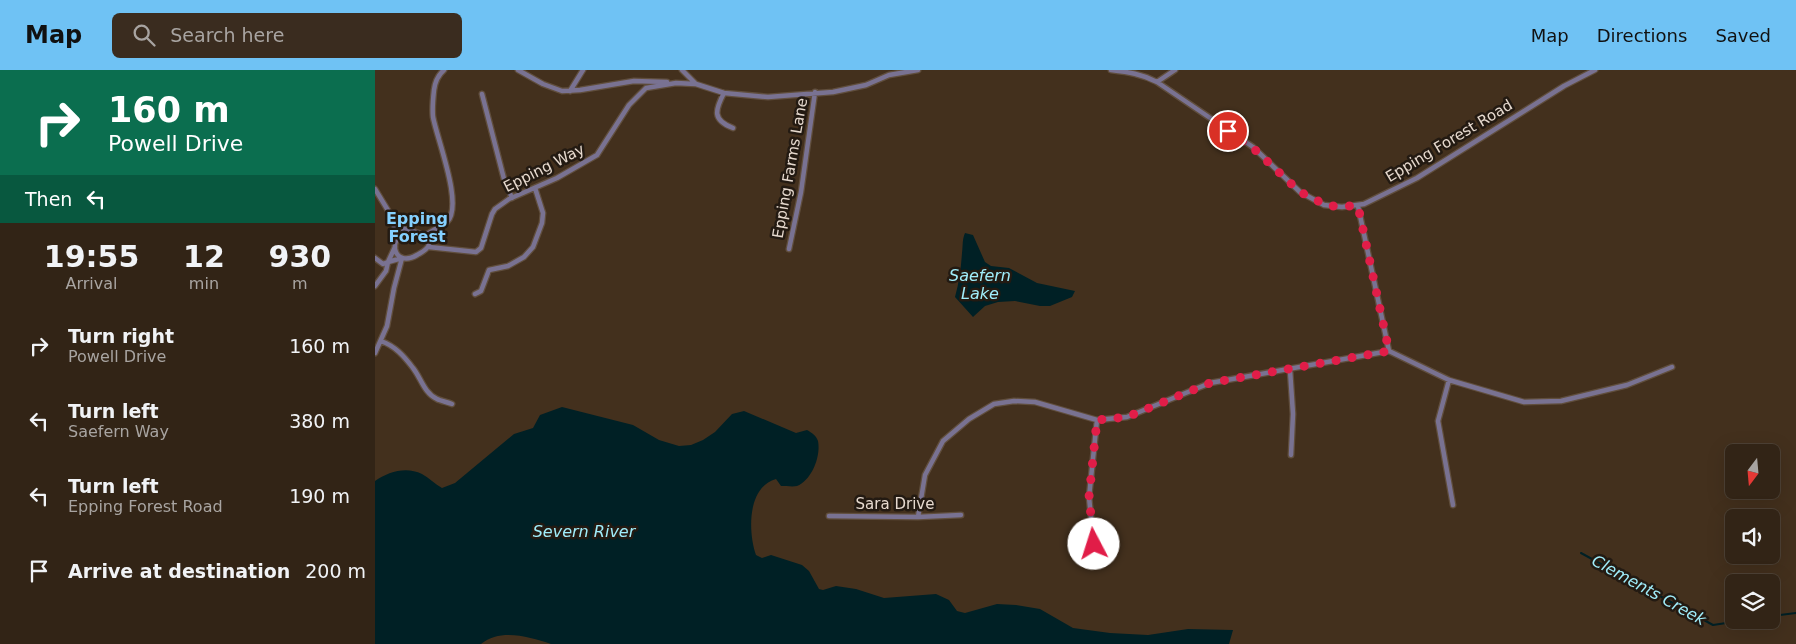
<!DOCTYPE html>
<style>
:root{--surface:#322416;--page:#3a2c1f;--text:#f1f3f6;--muted:#a8a4a1;--line:#4d4135;--accent:#6fc2f4}
body{margin:0;font-family:"DejaVu Sans",sans-serif;background:var(--page);color:var(--text);height:100vh;display:flex;flex-direction:column;font-size:19px;white-space:nowrap}
*{box-sizing:border-box;margin:0}
p{font-size:16px;color:var(--muted)}
.icon{flex:none;width:28px;height:28px;fill:none;stroke:currentColor;stroke-width:2;stroke-linecap:round;stroke-linejoin:round}
.map{position:relative;flex:1;overflow:hidden}
.side{display:flex;flex-direction:column;background:var(--surface);width:375px}
.side>*{flex:none}
.guide{background:#0b6e4f;color:#fff;overflow:hidden}
.needle{width:32px;rotate:196deg}
.tools{position:absolute;left:1350px;top:374px;display:grid;gap:10px}
.tools a{display:grid;place-items:center;width:55px;height:55px;border-radius:8px;background:var(--surface);box-shadow:0 5px 20px #0002,0 0 0 1px var(--line);font-size:25px}
.pin{position:absolute;display:grid;place-items:center;width:42px;height:42px;color:#fff;margin:-21px;border:2px solid #fff;border-radius:50%;box-shadow:0 1px 5px #0007}
.me{position:absolute;width:55px;margin:-28px;rotate:355deg;stroke-linejoin:round;filter:drop-shadow(0 0 4px #0008)}
.turn{display:flex;align-items:center;gap:18px;height:105px;padding:0 25px;font-size:22px}
.turn .icon{width:65px;height:65px;stroke-width:2.5}
.turn b{display:block;font-size:35px;line-height:42px}
.then{display:flex;align-items:center;height:48px;padding:0 25px;background:#0003;gap:10px;font-size:19px}
.eta{display:flex;justify-content:space-evenly;align-items:center;height:85px;text-align:center}
.eta b{font-size:30px;font-weight:800;line-height:35px}
ul{padding:0;list-style:none}
li{display:flex;align-items:center;gap:15px;height:75px;padding:0 25px}
li div{flex:1}
li b{display:block;font-size:19px}
li em{font-style:normal}
header{display:flex;align-items:center;gap:30px;box-sizing:border-box;height:70px;padding:0 25px;background:var(--accent);color:#111}
header strong{font-size:24px}
nav{display:flex;gap:28px;margin-inline-start:auto;font-size:18px}
.search{width:350px;height:45px;background:var(--page);display:flex;align-items:center;gap:12px;box-sizing:border-box;padding:0 18px;border-radius:8px;color:var(--muted);font-size:19px}
main{display:flex;flex:1;min-height:0}
.map>svg:first-child{display:block}
.water{fill:#002025}
.lines{fill:none;stroke-linecap:round;stroke-linejoin:round}
.stream{stroke:#002025;stroke-width:2}
.street-casing{stroke:#604e3d;stroke-width:7}
.street{stroke:#797292;stroke-width:4.5}
.route{stroke:#e11d48;stroke-width:9;stroke-dasharray:0 16.2}
.labels{text-anchor:middle;dominant-baseline:central;stroke-width:5;stroke-linejoin:round;paint-order:stroke}
.street-label{font-size:15px;fill:#e6d9ce;stroke:#231a12}
.neighbourhood-label{font-size:16px;font-weight:bold;fill:#84d0ff;stroke:#231a12}
.water-label{font-size:16px;font-style:italic;fill:#a0edfa;stroke:#231a12}
</style>
<header>
<strong>Map</strong>
<div class="search"><svg class="icon" aria-label="search" viewBox="0 0 24 24"><circle cx="10" cy="10" r="6"/><path d="M15 15l6 6"/></svg>Search here</div>
<nav><a>Map</a><a>Directions</a><a>Saved</a></nav>
</header>
<main>
<section class="side">
<div class="guide">
<div class="turn"><svg class="icon" aria-label="right" viewBox="0 0 24 24"><path d="M7 20v-9h11M14 6l5 5-5 5"/></svg><div><b>160 m</b>Powell Drive</div></div>
<div class="then">Then<svg class="icon" aria-label="left" viewBox="0 0 24 24"><path d="M17 20v-9H6M10 6l-5 5 5 5"/></svg></div>
</div>
<div class="eta">
<div><b>19:55</b><p>Arrival</p></div>
<div><b>12</b><p>min</p></div>
<div><b>930</b><p>m</p></div>
</div>
<ul>
<li><svg class="icon" aria-label="right" viewBox="0 0 24 24"><path d="M7 20v-9h11M14 6l5 5-5 5"/></svg><div><b>Turn right</b><p>Powell Drive</p></div><em>160 m</em></li>
<li><svg class="icon" aria-label="left" viewBox="0 0 24 24"><path d="M17 20v-9H6M10 6l-5 5 5 5"/></svg><div><b>Turn left</b><p>Saefern Way</p></div><em>380 m</em></li>
<li><svg class="icon" aria-label="left" viewBox="0 0 24 24"><path d="M17 20v-9H6M10 6l-5 5 5 5"/></svg><div><b>Turn left</b><p>Epping Forest Road</p></div><em>190 m</em></li>
<li><svg class="icon" aria-label="arrive" viewBox="0 0 24 24"><path d="M6 21V4h12l-3 4 3 4H6"/></svg><div><b>Arrive at destination</b></div><em>200 m</em></li>
</ul>
</section>
<div class="map">
<svg width="1421" height="574" viewBox="0 0 1421 574">
<rect width="100%" height="100%" fill="#43301d"/>
<path class="water" d="M590,163L598,165L610,192L616,196L634,198L662,213L700,221L697,227L675,236H665L640,231L623,232L610,236L598,247L580,227C584,213 586,198 587,183C588,176 587,170 590,163Z
M187,337L258,355L284,370L304,376L316,375L328,370L340,362L357,344L369,341L421,363L432,360C437,363 441,365 443,371C446,386 437,410 422,416C418,417 411,416 406,416L401,409C372,417 373,462 381,485L387,488L396,485L427,495L434,501L444,519L448,520L461,516L481,519L509,528L561,524L574,530L582,541L590,543L622,534L641,535L665,539L698,558L735,563L773,565L813,559L858,560L854,574H176C154,567 126,558 106,574H0V411C13,402 31,396 47,404C54,408 60,414 67,418L80,413L139,364L158,358L165,345Z"/>
<g class="lines">
<path class="stream" d="M1206,483L1338,555L1371,550
M1396,546L1421,543"/>
<g class="street-casing">
<path id="street" d="M143,0L168,14L187,21L205,20L259,11L292,12
M307,0L320,13
M736,0C753,2 767,4 782,12L878,77L925,122L949,135L967,137L989,134L1042,108L1189,16L1220,0
M782,12L800,0
M195,21L208,0
M349,23C340,40 337,50 358,58
M107,24L129,109L137,128
M0,119L17,147L22,168
M983,136L1014,281
M19,150L31,160
M31,160C41,161 51,164 54,175C52,180 47,182 42,185C20,198 11,171 31,160Z
M49,166L72,152C89,136 62,69 58,47C57,38 58,29 59,20C60,12 62,6 69,0
M20,177L13,192L27,188
M54,177L101,182L106,178L117,144L120,139L134,129L182,108L222,85L254,35L271,18L301,13L321,14L349,23L393,27L458,22L491,15L514,5L543,0
M414,179L426,122L440,22
M0,188L8,194L13,192L11,201L0,216
M100,224L106,221L114,200L133,196L149,187L158,177L167,153L168,143L160,118
M6,271C20,276 29,286 38,298C46,308 49,323 62,329C66,331 72,332 77,334
M0,283L12,256L19,218L27,188
M915,300L918,344L916,385
M1074,310L1063,351L1078,435
M454,446L543,447L586,445
M543,447L550,405L568,371L594,349L619,334L639,331L660,332L722,350L752,347L835,313L1014,281L1074,310L1149,332L1186,331L1252,315L1297,297
M720,487L714,427L722,350"/>
</g>
<use href="#street" class="street"/>
</g>
<g class="lines">
<path class="route" d="M719,474L714,427L722,350L752,347L835,313L1014,281L983,136H953L925,122L878,78L853,61"/>
</g>
<g class="labels">
<g class="street-label">
<text transform="translate(1074 71) rotate(-31)">Epping Forest Road</text>
<text transform="translate(169 98) rotate(-27)">Epping Way</text>
<text transform="translate(415 98) rotate(-80)">Epping Farms Lane</text>
<text x="520" y="434">Sara Drive</text>
</g>
<g class="neighbourhood-label">
<text x="42" y="148">Epping<tspan x="42" dy="18">Forest</tspan></text>
</g>
<g class="water-label">
<text x="605" y="205">Saefern<tspan x="605" dy="18">Lake</tspan></text>
<text x="209" y="461">Severn River</text>
<text transform="translate(1274 520) rotate(29)">Clements Creek</text>
</g>
</g>
</svg>
<div class="tools">
<a><svg class="needle" viewBox="-14 -14 28 28"><path d="M0-13l5 13h-10z" fill="#e53935"/><path d="M0 13l5-13h-10z" fill="#a8a4a1"/></svg></a>
<a><svg class="icon" aria-label="sound" viewBox="0 0 24 24"><path d="M4 9h4l5-4v14l-5-4H4zM17 9q2 3 0 6"/></svg></a>
<a><svg class="icon" aria-label="layers" viewBox="0 0 24 24"><path d="M12 4l9 5-9 5-9-5zM3 14l9 5 9-5"/></svg></a>
</div>
<div class="pin" style="left:853px;top:61px;background:#d93025"><svg class="icon" aria-label="arrive" viewBox="0 0 24 24"><path d="M6 21V4h12l-3 4 3 4H6"/></svg></div>
<svg class="me" style="left:719px;top:474px" viewBox="-20 -20 40 40"><circle r="19" fill="#fff"/><path d="M0-13L10 11 0 6-10 11z" fill="#e11d48"/></svg>
</div>
</main>
